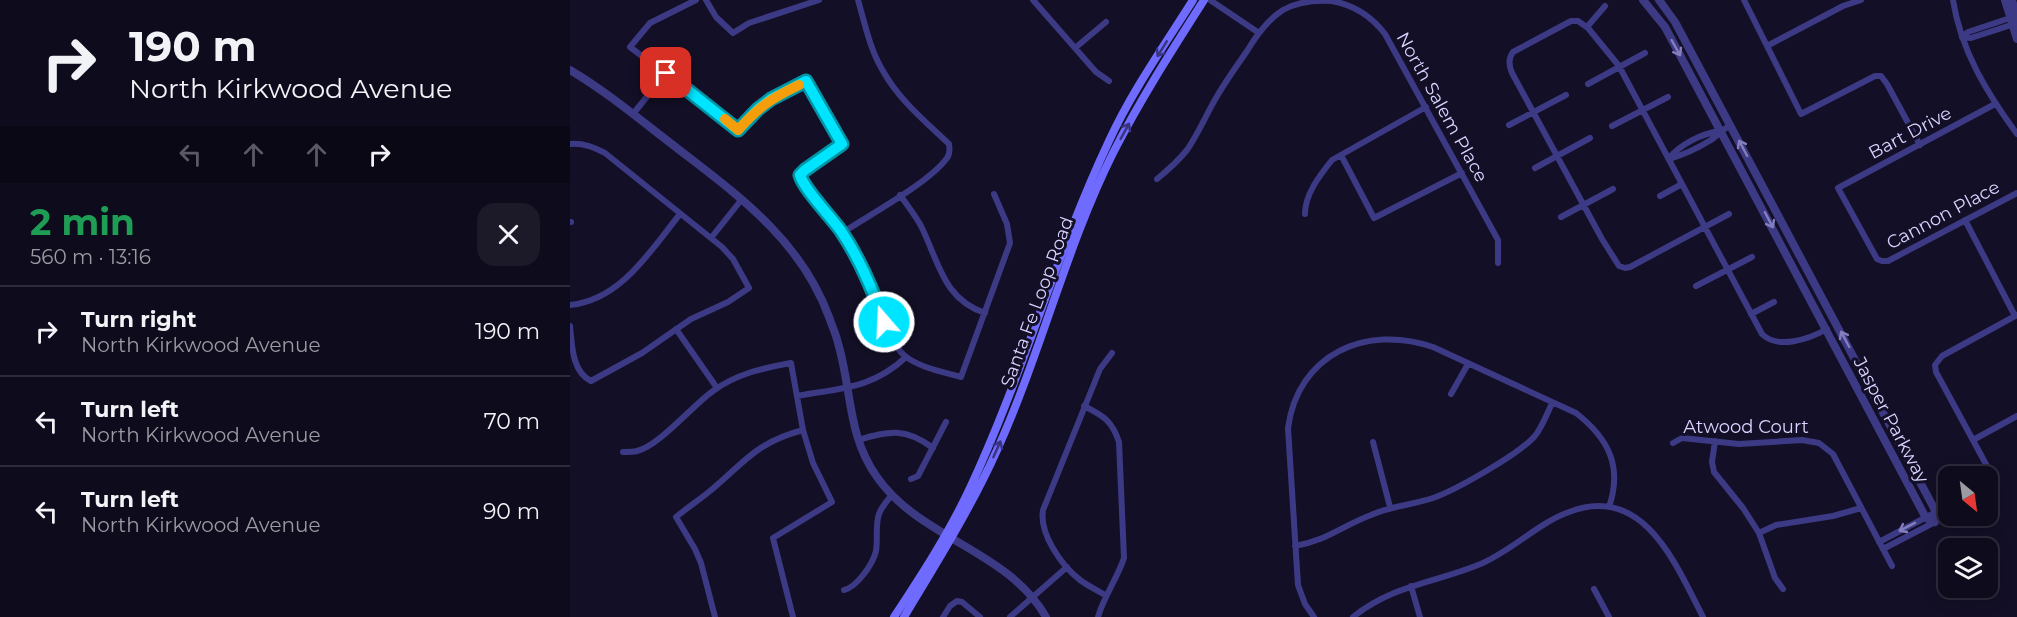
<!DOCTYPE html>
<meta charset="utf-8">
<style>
:root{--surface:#0e0b1c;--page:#1c1929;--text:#f1f3f6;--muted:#9b9ba3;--line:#2e2b3b}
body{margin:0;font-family:Montserrat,sans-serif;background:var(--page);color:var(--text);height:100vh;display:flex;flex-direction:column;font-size:22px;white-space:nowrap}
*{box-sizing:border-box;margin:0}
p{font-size:20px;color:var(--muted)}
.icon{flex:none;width:33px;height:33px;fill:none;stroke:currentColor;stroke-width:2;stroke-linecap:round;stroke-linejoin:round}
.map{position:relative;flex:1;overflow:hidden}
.sheet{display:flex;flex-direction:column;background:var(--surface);width:570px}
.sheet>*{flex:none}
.banner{background:#0e0b1c;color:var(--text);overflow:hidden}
.needle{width:39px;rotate:151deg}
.tools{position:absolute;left:1368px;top:466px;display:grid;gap:12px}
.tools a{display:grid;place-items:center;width:60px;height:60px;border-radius:12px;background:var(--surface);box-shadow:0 3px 15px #0003,0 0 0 2px var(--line);font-size:30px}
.pin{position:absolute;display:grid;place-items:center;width:51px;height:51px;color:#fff;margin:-26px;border-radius:12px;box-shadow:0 3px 9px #0006}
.me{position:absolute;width:66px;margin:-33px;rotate:341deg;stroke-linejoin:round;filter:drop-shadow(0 0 4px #0008)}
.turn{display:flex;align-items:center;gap:21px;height:126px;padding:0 30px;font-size:27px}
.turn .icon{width:78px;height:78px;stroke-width:2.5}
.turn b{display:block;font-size:42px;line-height:51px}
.lanes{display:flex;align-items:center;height:57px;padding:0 30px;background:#0003;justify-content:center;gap:30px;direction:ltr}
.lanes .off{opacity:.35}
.round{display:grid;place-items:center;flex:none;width:63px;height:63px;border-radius:18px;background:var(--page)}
.head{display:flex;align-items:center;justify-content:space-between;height:102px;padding:0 30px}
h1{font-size:36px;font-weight:700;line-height:45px;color:#1e9e55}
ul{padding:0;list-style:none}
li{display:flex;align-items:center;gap:18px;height:90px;padding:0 30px;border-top:2px solid var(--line)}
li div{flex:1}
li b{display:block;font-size:22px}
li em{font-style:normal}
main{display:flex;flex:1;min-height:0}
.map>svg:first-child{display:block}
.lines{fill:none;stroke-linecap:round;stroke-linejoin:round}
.minor{stroke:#3d3a85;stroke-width:6}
.tertiary{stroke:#3d3a85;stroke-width:8}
.secondary{stroke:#6f6bff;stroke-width:8}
.oneway{stroke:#837fbc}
.oneway2{stroke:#38347d}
.route-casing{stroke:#0095a6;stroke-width:15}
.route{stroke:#00e5ff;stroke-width:10}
.slow{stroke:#f59e0b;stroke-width:10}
.labels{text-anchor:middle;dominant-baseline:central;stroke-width:6;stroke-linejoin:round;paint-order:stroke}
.street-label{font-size:18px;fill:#d9d4ff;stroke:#130f26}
</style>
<main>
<section class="sheet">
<div class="banner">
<div class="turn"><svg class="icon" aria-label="right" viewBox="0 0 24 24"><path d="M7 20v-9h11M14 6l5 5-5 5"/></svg><div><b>190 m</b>North Kirkwood Avenue</div></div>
<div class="lanes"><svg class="icon off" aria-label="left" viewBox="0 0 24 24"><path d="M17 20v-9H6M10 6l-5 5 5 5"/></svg><svg class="icon off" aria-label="ahead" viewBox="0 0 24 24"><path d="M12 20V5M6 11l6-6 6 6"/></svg><svg class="icon off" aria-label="ahead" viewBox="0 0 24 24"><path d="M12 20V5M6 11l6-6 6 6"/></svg><svg class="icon" aria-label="right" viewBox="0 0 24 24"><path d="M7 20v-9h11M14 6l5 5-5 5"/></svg></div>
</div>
<div class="head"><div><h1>2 min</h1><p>560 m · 13:16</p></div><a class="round"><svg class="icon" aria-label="close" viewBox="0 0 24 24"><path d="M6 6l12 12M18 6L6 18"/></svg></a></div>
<ul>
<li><svg class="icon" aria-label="right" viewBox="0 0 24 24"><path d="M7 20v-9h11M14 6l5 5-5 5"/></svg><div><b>Turn right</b><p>North Kirkwood Avenue</p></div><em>190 m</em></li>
<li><svg class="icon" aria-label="left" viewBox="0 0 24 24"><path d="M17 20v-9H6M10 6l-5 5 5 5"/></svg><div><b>Turn left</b><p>North Kirkwood Avenue</p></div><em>70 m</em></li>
<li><svg class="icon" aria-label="left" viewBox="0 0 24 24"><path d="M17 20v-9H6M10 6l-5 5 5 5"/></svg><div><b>Turn left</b><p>North Kirkwood Avenue</p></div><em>90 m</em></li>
</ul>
</section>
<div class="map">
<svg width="1447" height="617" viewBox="0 0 1447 617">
<rect width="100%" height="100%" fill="#130f26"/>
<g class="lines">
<path class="minor" d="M126,0L80,23L60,47L168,130L188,109L201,99L236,81L272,144L235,170L230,175C233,190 248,200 257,212C269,227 281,244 290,262C304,288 314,339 335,356C350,368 374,372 391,377L440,243L437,224L424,194
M136,0L146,17L163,33L179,23L249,0
M463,0L526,72L539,81
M640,0L689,33
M1174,0L1231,114L1305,76H1311L1317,84L1350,145
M1383,0C1391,51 1417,93 1447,134
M1017,27L1035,6
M1392,37L1398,32L1443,17
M1392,37L1401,38L1447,23
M1197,46L1273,6L1291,0
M505,48L536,22
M1018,84L1075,53
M1425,104L1268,188L1307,259L1312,261H1318L1447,193
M63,114L96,73
M939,125L996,95
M1042,126L1098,97
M0,144C14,143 23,147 35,153L152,247L163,259L179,288L158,302L121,319L72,353L21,381C2,372 2,345 0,326
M771,155L804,218L892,173
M1099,158C1111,144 1131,134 1149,131
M1099,159C1113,155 1128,148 1141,140C1148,135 1153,129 1161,125
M965,168L1020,138
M587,179C598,170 608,161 617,150C628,134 636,115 646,98C655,82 666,67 677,51C686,36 697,20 713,10C727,2 746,0 762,1C784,5 802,17 815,34L928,240V263
M330,195C337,205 345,215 351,226C369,262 373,299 415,313
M1090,196L1112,184
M735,214C735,194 750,175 762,160L856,107
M1159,214L1060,267L1055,268L1049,266L1032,239L942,73C939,65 938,59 943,52L1001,21H1008L1018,28L1049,66L1192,334C1208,350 1239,339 1257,329
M991,217L1043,189
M1395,220L1445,316
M0,222H1
M272,233C299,215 359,183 377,158C380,154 380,150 379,144C356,122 329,100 313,71C300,50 295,24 288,0
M141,238L172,199
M1126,286L1182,257
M0,305C51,300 81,250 110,214
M1181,314L1204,302
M106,329L147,388
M881,394L898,364
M227,396C270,388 302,389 336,357
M514,406C534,416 542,421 549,442L554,558C547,579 534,596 528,617
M288,440C319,431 335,427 363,448
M1403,440L1447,416
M1145,441L1142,462L1144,472L1173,508L1189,533L1205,578L1213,589
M803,442L820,507
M1103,443L1112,438L1169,444L1232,440L1249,443L1263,454L1322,566
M53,452C57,452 63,452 67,451C89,446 123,405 143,391C166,374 193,368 221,363L233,430L243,463L262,502L203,538L223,617
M341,479L348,476L376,422
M1424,479L1366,372L1365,365L1372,356L1447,315
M1189,533L1206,525L1263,516L1291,508
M1309,542L1366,512
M725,546C756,541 772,526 801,515C821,506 842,505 863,498C886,490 949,454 965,436C972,427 977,414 982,403
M1313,549L1365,522
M841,586L850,617
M1024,589L1039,617
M274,590C287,587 303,564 306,551C308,539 305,526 309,514C312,506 317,501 322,495
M535,595C527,590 518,586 510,580C492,566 469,534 473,510L530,369L542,353
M145,617L131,563L125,549L106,517C117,508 129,500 140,491C175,462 185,443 233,430
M373,617L380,606L387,601L392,602L410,617
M440,617L497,567
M744,617L735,604L728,585L718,428C728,354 796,324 863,347L1006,413C1038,438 1053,466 1039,507
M783,617C823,585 864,583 908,565C941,552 966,524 999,512C1074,483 1106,565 1133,617"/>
<path class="tertiary" d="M1073,0L1095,27L1356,518L1365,522L1366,512L1105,22L1089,0
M1435,0L1447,39
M1442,0L1447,18
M0,70C37,92 69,119 103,145C166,194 230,238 259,317C262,326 266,334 268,343C282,390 277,435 307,477C350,539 438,550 476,617"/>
<path class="secondary" d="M324,617C351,576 379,533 400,488C453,375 486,253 539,141C562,91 594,46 623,0
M334,617C367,562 401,508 427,450C471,353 496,247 543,153C570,100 602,50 634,0"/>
</g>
<defs><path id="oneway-shaft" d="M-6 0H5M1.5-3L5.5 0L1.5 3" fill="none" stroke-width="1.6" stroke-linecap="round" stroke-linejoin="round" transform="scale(1.5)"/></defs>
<g class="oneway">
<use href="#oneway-shaft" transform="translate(1106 48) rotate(61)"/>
<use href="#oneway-shaft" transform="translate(1173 148) rotate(-118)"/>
<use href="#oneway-shaft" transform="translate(1199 220) rotate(62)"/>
<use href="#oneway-shaft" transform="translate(1275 339) rotate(-118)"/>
<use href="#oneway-shaft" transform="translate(1337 527) rotate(153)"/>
</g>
<g class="oneway2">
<use href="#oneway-shaft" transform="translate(592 49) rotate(122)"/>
<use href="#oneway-shaft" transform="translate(555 131) rotate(-61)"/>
<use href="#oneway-shaft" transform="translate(427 449) rotate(-66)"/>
</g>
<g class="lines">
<g class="route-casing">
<path id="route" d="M96,73L168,130L188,109L201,99L236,81L272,144L235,170L230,175C233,188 261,217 271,231C290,259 303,290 314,322"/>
</g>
<use href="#route" class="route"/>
<path class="slow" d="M155,119L168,130C190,106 200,99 229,85"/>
</g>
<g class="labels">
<g class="street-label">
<text transform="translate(872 107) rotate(61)">North Salem Place</text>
<text transform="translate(1340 133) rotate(-28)">Bart Drive</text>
<text transform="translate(1373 215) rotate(-28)">Cannon Place</text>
<text transform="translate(467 302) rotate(-70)">Santa Fe Loop Road</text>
<text transform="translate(1321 420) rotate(62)">Jasper Parkway</text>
<text x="1176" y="427">Atwood Court</text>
</g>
</g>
</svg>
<div class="tools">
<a><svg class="needle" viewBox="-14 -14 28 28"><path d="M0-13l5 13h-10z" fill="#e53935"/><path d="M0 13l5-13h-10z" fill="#9b9ba3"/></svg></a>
<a><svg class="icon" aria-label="layers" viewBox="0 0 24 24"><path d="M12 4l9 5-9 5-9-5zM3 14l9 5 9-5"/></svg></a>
</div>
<div class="pin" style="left:96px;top:73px;background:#d93025"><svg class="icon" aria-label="arrive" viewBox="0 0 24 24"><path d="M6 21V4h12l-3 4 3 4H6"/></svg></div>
<svg class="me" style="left:314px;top:322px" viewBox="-20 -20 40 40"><circle r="17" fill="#00e5ff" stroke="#fff" stroke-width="3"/><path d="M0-11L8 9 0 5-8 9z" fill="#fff"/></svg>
</div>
</main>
